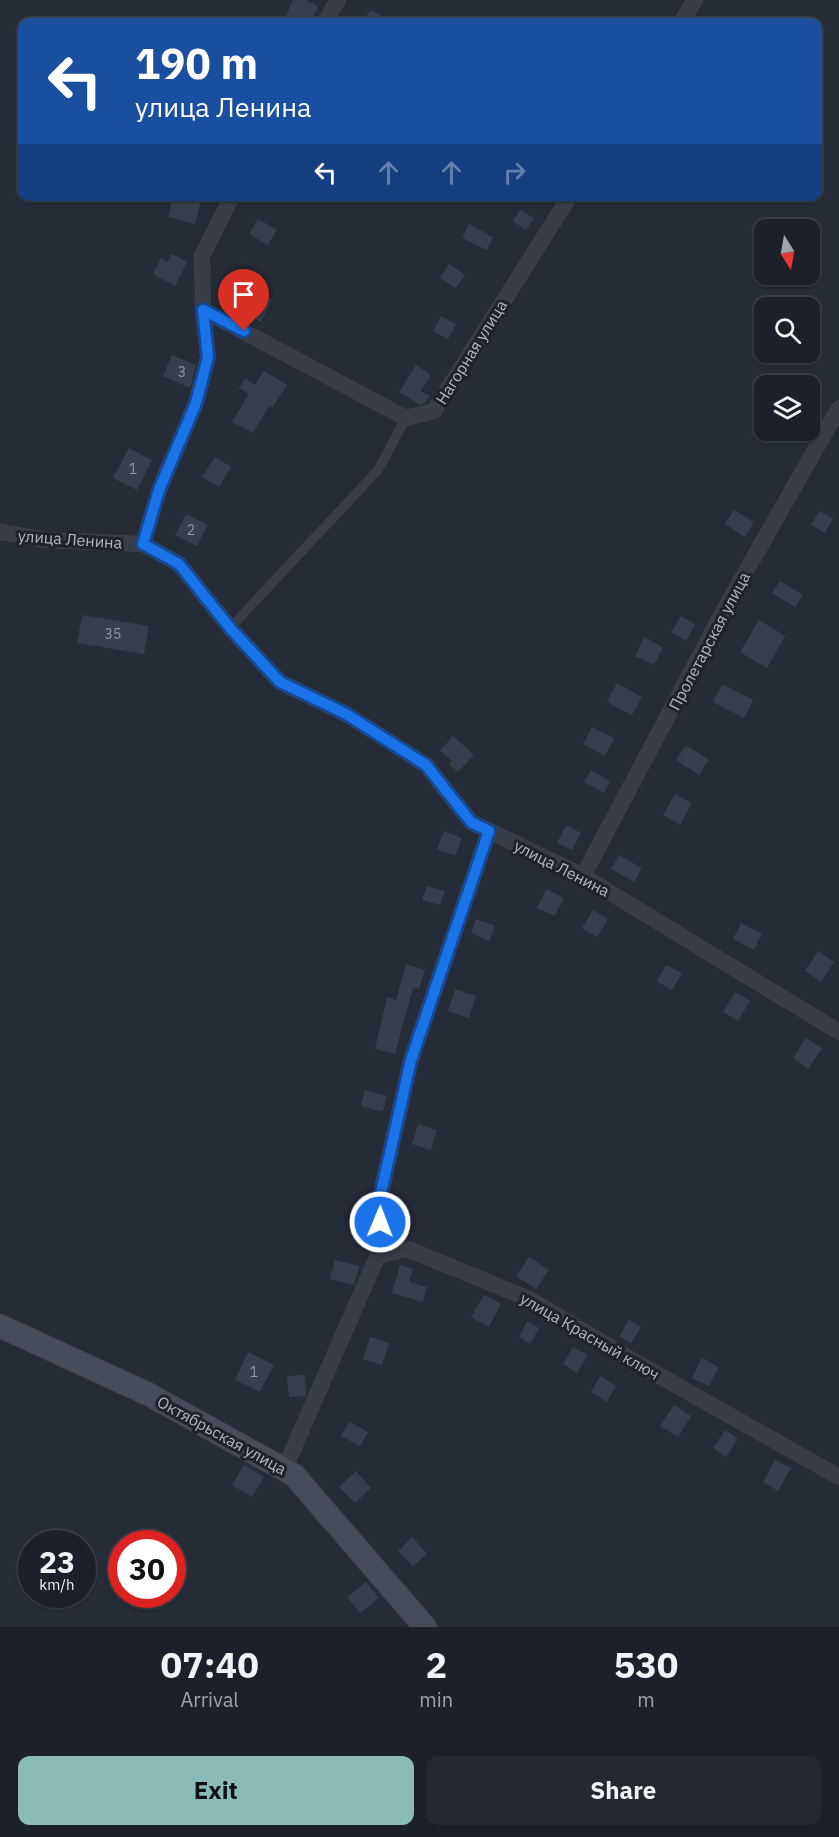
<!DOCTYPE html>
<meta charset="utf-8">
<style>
:root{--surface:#1c2029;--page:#252831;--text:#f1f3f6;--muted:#a0a3a8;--line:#3a3e46;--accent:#8bbbb9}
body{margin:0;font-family:"IBM Plex Sans",sans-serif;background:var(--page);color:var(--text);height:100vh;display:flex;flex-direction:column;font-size:22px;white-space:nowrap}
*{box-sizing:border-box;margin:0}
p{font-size:20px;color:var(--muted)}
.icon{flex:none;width:33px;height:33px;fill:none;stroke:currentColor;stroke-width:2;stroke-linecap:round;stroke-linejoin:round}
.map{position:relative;height:1627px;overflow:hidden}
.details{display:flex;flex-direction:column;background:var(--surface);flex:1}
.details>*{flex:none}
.top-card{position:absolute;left:18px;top:18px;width:804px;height:183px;border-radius:12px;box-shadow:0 2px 4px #0004,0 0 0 2px var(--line);background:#1a4fa0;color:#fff;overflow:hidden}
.needle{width:39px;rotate:169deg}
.buttons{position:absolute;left:754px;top:219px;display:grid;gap:12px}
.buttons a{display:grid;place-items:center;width:66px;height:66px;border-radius:12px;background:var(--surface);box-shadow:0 2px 4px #0004,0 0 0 2px var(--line);font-size:30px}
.speed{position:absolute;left:18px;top:1530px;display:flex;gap:12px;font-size:30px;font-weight:700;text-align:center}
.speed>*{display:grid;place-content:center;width:78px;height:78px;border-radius:50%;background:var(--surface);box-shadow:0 2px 4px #0004,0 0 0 2px var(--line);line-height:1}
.speed small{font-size:15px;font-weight:400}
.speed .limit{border:9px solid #d22;background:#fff;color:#111}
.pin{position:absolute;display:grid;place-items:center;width:51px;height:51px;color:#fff;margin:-62px -26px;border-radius:50% 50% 50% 0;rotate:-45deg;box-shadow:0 0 6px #0007}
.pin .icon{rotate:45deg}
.me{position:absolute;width:66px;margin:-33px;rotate:1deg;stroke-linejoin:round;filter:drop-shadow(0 0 4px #0008)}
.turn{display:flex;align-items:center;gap:21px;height:126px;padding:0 18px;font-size:27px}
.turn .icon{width:78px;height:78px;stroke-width:2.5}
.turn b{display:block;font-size:42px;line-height:51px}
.lanes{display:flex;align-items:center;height:57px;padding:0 18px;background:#0003;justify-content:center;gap:30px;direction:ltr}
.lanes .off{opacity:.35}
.eta{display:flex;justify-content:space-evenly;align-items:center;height:102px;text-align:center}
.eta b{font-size:36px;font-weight:700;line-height:42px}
.action{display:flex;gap:12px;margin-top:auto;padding:12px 18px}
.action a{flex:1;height:69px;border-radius:12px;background:var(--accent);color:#111;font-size:24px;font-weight:700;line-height:69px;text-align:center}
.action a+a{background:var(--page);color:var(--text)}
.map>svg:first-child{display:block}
.building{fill:#373f4e}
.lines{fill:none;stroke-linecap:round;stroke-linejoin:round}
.lane-casing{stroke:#414651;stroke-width:9}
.street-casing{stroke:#414651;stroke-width:16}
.secondary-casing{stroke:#414651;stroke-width:24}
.lane{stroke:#383d48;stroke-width:8}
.street{stroke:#383d48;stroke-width:15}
.secondary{stroke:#464c5a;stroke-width:22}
.route-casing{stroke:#114b97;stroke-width:15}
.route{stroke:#1a73e8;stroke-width:10}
.labels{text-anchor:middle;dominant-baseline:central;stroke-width:6;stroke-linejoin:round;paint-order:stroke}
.number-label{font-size:14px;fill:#9298a4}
.street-label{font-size:16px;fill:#b3b8c4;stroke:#1d222d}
</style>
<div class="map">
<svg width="839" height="1627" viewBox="0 0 839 1627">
<rect width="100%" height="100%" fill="#252b37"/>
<path class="building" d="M293,0H306L318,6L311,22H302L286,16Z
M370,10L395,22H364Z
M173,196H202L195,224L168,217Z
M520,210L534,218L526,230L513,221Z
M258,219L277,230L268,245L249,234Z
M469,224L493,237L487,250L462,238Z
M172,254L187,262L175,286L153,274L161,258L167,262Z
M449,264L465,275L456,288L440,278Z
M245,285L272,300L261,322L233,307Z
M441,316L456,324L448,339L433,331Z
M172,355L196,365L190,388L163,376Z
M416,365L431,375L421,391L430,396L425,403L420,405L399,392Z
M264,371L287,385L272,408L269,406L253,433L232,422L249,394L239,388L245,379L255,385Z
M129,448L152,460L137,490L113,478Z
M215,457L231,467L219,487L202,477Z
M734,510L754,522L745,537L725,524Z
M819,511L833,518L825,533L811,525Z
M186,514L208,525L197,546L175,535Z
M780,581L803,595L795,607L772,593Z
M82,615L149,626L144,654L77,643Z
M681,616L695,624L686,641L671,632Z
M759,620L785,636L767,668L740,652Z
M644,637L663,647L654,665L635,656Z
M617,683L642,697L632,715L607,702Z
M722,684L753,700L744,718L713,702Z
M592,727L614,738L605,756L583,744Z
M453,736L474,755L458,772L449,764L452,761L440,751Z
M686,745L709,760L699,775L676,760Z
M591,770L610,781L604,793L584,782Z
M675,794L692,803L680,825L663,815Z
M566,825L581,833L572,850L557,843Z
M444,831L462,838L455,856L437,849Z
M619,855L642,868L634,882L611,869Z
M427,886L445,891L440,905L422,900Z
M546,889L564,898L555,916L537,908Z
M593,910L608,919L597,937L582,928Z
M476,919L495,926L489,941L471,933Z
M741,923L762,934L754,950L733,939Z
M818,951L834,962L821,982L805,971Z
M406,964L425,970L419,989L413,988L395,1054L375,1049L387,997L396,1000Z
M666,965L682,973L672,990L657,981Z
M455,989L476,996L469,1018L448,1011Z
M735,992L750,1001L738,1021L723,1012Z
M806,1038L822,1048L808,1069L793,1058Z
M365,1090L387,1096L383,1112L361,1106Z
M418,1124L437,1130L431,1150L412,1144Z
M529,1257L549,1270L536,1289L516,1276Z
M335,1260L359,1266L354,1285L330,1279Z
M400,1265L413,1269L409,1282L427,1287L423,1302L392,1293Z
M484,1295L501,1304L489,1327L471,1317Z
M629,1320L641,1327L631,1343L619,1336Z
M527,1321L539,1328L530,1344L519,1337Z
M370,1337L389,1343L382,1365L363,1359Z
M573,1347L588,1355L577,1373L563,1364Z
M248,1352L274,1365L260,1392L235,1380Z
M702,1358L719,1367L709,1386L692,1378Z
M305,1375L306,1396L289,1397L287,1376Z
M600,1376L616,1386L607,1402L591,1392Z
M674,1405L691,1416L678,1437L660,1426Z
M349,1422L368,1432L360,1446L341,1436Z
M725,1430L738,1439L726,1457L713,1448Z
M775,1460L791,1468L778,1491L763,1482Z
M244,1465L264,1477L252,1497L232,1485Z
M356,1471L371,1488L355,1503L339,1487Z
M412,1537L427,1554L413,1566L398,1551Z
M366,1582L379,1598L360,1613L347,1597Z"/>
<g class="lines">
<g class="lane-casing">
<path id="lane" d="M230,628L378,470L406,418"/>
</g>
<g class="street-casing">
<path id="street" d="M325,22L338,0
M681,22L695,0
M203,310L406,418L434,411L570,196
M0,532L46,540L143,544L179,564L230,628L280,682L346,714L426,765L471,822L583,876L839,1032
M143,544L159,490L196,403L208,357L203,310L202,256L232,196
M583,876L725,608L839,408
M385,1254L378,1206L411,1060L489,831
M284,1470L378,1255L408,1249L529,1299L644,1367L839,1477"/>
</g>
<g class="secondary-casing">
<path id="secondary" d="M0,1326L148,1394L294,1475L425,1627"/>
</g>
<use href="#lane" class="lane"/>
<use href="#street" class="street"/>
<use href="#secondary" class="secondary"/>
</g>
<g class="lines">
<g class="route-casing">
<path id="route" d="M244,331L203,310L208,357L196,403L159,490L143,544L179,564L230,628L280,682L346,714L426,765L471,822L489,831L411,1060L378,1206L380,1222"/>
</g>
<use href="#route" class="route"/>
</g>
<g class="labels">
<g class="number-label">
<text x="182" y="372">3</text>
<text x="133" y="469">1</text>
<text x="191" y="530">2</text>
<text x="113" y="634">35</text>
<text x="254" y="1372">1</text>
</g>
<g class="street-label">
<text transform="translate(471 352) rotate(-58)">Нагорная улица</text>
<text transform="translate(70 539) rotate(4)">улица Ленина</text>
<text transform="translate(709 641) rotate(-62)">Пролетарская улица</text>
<text transform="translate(562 868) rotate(27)">улица Ленина</text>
<text transform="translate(590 1336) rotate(30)">улица Красный ключ</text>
<text transform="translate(222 1435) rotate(29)">Октябрьская улица</text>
</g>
</g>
</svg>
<div class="buttons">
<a><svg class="needle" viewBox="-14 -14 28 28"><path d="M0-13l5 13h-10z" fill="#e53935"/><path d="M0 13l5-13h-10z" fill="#a0a3a8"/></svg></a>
<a><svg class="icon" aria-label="search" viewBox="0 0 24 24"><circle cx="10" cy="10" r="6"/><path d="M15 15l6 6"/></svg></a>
<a><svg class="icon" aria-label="layers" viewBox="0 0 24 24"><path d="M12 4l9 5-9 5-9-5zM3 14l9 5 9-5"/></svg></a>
</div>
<div class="speed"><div>23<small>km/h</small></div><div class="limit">30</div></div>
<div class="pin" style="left:244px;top:331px;background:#d93025"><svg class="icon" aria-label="arrive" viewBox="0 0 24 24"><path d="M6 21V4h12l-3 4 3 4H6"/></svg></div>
<svg class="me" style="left:380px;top:1222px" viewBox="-20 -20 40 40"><circle r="17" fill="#1a73e8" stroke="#fff" stroke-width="3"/><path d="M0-11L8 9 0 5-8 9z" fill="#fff"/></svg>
<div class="top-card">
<div class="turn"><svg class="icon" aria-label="left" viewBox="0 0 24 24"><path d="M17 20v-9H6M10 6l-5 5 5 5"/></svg><div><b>190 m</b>улица Ленина</div></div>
<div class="lanes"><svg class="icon" aria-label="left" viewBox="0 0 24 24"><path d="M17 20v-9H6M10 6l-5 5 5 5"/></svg><svg class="icon off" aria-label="ahead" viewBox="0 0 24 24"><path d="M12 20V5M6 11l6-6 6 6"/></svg><svg class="icon off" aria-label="ahead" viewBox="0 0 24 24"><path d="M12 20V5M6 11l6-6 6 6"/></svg><svg class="icon off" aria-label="right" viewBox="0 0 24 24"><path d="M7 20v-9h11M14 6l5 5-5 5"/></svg></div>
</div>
</div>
<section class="details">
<div class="eta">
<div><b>07:40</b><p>Arrival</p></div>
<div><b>2</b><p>min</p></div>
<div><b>530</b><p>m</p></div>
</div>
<div class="action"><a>Exit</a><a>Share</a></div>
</section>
